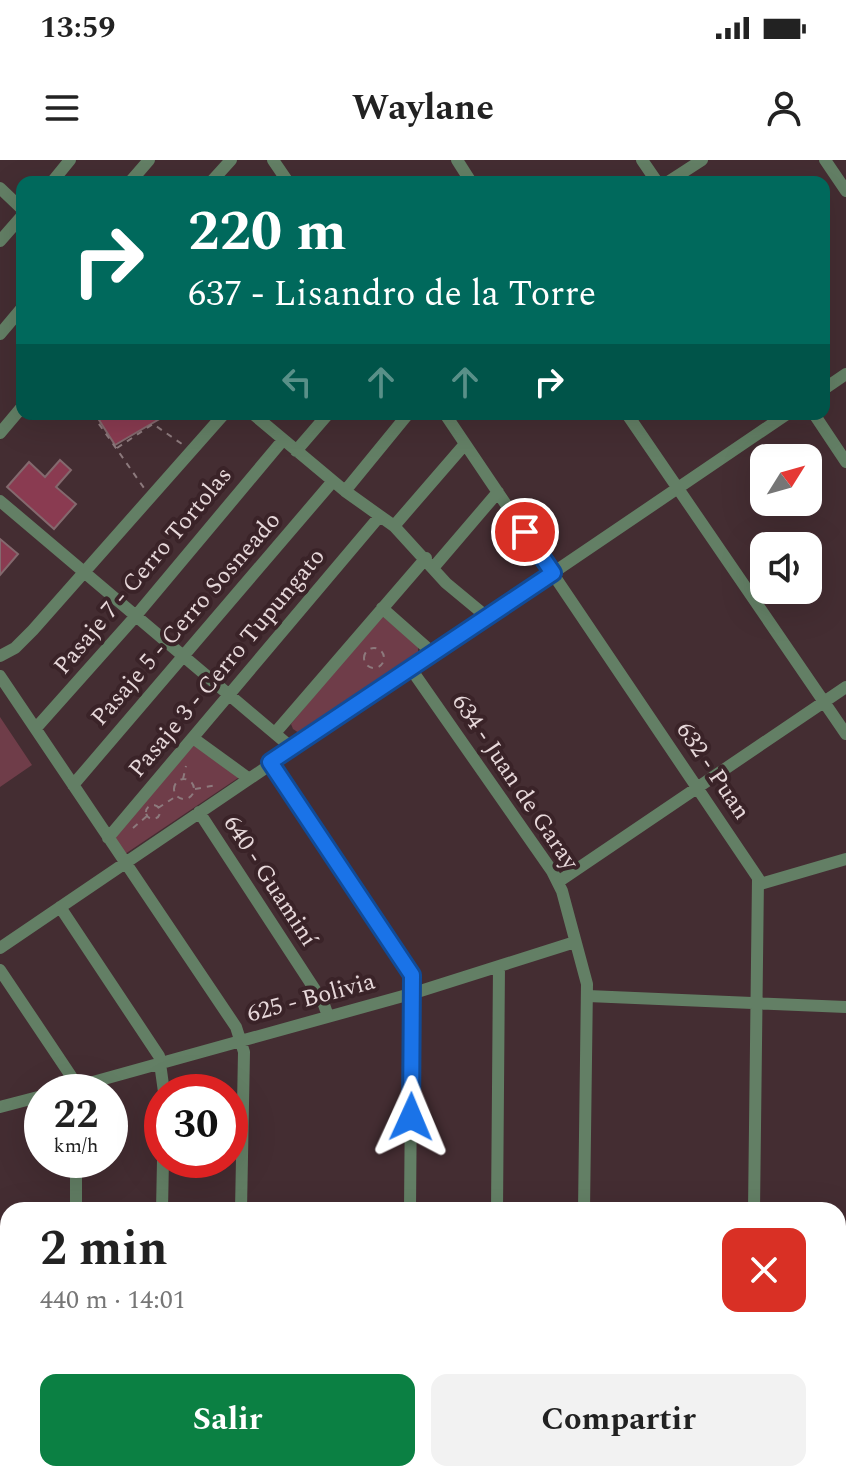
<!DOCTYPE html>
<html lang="es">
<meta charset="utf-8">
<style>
:root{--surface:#fff;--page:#f2f2f2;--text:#222;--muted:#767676;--accent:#0b8043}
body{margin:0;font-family:Spectral,serif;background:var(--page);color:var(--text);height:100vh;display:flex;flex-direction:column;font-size:30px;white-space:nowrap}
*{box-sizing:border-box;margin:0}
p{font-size:26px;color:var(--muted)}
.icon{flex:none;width:44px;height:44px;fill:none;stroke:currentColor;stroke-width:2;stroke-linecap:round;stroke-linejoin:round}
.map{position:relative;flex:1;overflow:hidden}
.side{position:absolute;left:0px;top:1042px;width:846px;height:280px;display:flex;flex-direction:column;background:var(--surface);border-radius:24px 24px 0 0;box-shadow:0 8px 32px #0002}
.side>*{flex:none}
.top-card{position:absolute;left:16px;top:16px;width:814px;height:244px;border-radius:16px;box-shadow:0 8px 32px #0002;background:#00695c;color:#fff;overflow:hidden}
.needle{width:52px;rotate:53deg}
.fabs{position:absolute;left:750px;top:284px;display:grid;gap:16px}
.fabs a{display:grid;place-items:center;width:72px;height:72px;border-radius:16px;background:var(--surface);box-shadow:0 8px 32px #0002;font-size:40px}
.speed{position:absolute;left:24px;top:914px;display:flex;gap:16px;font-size:40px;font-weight:700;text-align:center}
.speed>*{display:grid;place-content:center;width:104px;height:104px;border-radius:50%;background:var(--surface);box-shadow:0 8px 32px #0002;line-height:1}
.speed small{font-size:20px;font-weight:400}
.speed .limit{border:12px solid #d22;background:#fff;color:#111}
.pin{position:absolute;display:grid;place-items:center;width:68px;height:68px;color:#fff;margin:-34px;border:4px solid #fff;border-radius:50%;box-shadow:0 2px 8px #0007}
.me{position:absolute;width:88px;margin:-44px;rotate:1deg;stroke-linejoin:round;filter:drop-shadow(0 0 6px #0008)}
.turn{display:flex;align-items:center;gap:28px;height:168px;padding:0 40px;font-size:36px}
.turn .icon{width:104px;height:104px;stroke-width:2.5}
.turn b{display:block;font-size:56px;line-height:68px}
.lanes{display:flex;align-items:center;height:76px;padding:0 40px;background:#0003;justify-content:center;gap:40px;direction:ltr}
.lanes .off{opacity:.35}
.round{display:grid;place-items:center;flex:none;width:84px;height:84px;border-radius:16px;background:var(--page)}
.overview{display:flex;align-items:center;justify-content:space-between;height:136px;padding:0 40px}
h1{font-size:48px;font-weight:700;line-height:60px}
.cta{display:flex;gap:16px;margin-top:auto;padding:16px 40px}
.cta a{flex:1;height:92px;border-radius:16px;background:var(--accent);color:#fff;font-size:32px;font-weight:700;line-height:92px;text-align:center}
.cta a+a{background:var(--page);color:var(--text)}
.status{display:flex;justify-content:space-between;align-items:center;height:56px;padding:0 40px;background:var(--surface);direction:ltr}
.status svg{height:22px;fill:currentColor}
header{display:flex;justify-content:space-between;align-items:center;height:104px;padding:0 40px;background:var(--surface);font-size:36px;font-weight:700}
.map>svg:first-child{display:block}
.green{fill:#6f3d49}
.building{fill:#8a3b51;stroke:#84696e;stroke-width:2}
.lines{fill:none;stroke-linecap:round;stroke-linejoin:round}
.path{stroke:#8d7a7d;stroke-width:2;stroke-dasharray:6 6;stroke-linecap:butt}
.minor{stroke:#637f65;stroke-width:12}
.route-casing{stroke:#114b97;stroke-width:20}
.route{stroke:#1a73e8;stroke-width:14}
.labels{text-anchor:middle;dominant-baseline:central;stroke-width:8;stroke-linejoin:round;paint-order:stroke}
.street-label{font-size:24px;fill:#e7d8da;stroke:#3a2328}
</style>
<div class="status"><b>13:59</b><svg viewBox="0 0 49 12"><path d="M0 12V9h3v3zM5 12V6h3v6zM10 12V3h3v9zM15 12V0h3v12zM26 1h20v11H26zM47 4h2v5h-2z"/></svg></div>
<header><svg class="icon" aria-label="menu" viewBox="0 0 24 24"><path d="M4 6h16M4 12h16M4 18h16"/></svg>Waylane<svg class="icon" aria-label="person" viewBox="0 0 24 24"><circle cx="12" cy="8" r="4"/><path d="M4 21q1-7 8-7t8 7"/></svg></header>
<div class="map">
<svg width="846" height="1322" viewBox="0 0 846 1322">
<rect width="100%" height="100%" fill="#442d32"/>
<path class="green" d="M381,455L418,486V493L299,573L293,569L291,564Z
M0,557L32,605L0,627Z
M195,583L241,616L125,694L114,676Z"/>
<path class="building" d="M108,254H168L115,285L99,260Z
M60,300L71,310L56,327L76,344L54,369L7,327L29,302L45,317Z
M0,379L18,394L0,415Z"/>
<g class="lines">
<path class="path" d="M92,254L144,328
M194,254L199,262
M117,288L153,264L182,284
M364 498a10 10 0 1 1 20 0a10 10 0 1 1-20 0Z
M174 629a10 10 0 1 1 20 0a10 10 0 1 1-20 0Z
M183,619L186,606
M195,629L217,625
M146 652a7 7 0 1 1 14 0a7 7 0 1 1-14 0Z
M158,648L175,637
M133,668L147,656"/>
<path class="minor" d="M273,0L288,22
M457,0L471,22
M642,0L657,22
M825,0L846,31
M52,22L70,0
M130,22L149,0
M211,22L231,0
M668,22L702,0
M0,28L22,49
M0,81L22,56
M0,174L22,148
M824,229L846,214
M253,254L345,331L394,366L446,423L487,457
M445,254L758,718L754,1050
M627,254L846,574
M814,254L846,302
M0,273L22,247
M296,291L328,254
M345,331L408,254
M0,341L292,588
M394,366L465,284
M433,408L498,332
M382,448L434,494
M0,496L15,488L33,470L224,254
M411,509L552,711L562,731L587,824L584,1050
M0,516L236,867L244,892L241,1050
M36,568L134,458L283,280
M275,573L426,398
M193,578L248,618
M270,602L412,815L410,1050
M73,625L333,321
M199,652L323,842L328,856
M108,678L379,357
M558,722L846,527
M760,724L846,699
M60,747L159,896L164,932
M0,788L787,254
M0,810L71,916L77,932
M588,836L846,847
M57,932L414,833L575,782
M0,947L42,936
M76,1050V1000
M162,1050L163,1000
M497,1050L499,806
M0,1134H8
M838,1140L846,1138
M0,1271L8,1275
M83,1314L98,1322
M411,1314L412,1322
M503,1314V1322
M594,1314L595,1322
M155,1322V1314
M237,1322L238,1314
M323,1322V1314
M748,1322V1314"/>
</g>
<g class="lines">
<g class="route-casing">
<path id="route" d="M411,957L412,815L270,602L553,413L525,372"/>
</g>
<use href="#route" class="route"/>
</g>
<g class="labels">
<g class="street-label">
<text transform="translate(143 411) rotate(-50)">Pasaje 7 - Cerro Tortolas</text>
<text transform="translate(186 459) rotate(-49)">Pasaje 5 - Cerro Sosneado</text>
<text transform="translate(227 503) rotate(-50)">Pasaje 3 - Cerro Tupungato</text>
<text transform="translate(713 611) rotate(56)">632 - Puan</text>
<text transform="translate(515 622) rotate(56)">634 - Juan de Garay</text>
<text transform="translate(270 721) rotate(57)">640 - Guaminí</text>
<text transform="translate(311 838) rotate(-15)">625 - Bolivia</text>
</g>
</g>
</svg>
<div class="fabs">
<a><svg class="needle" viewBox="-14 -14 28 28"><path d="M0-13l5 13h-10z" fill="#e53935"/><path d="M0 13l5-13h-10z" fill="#767676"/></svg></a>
<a><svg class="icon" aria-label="sound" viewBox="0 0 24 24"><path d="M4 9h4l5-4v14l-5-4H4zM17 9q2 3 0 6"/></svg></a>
</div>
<div class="speed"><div>22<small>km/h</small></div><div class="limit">30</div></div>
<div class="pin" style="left:525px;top:372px;background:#d93025"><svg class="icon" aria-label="arrive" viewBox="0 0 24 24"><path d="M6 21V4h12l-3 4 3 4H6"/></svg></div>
<svg class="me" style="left:411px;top:957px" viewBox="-20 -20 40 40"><path d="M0-17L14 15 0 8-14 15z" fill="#1a73e8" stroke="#fff" stroke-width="4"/></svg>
<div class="top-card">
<div class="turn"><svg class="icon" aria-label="right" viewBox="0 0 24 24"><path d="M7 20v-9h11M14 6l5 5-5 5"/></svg><div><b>220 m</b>637 - Lisandro de la Torre</div></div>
<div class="lanes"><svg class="icon off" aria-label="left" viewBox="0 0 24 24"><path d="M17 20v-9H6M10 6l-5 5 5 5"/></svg><svg class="icon off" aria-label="ahead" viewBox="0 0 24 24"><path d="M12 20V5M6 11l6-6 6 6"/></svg><svg class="icon off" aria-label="ahead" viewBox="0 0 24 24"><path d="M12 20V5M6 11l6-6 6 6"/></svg><svg class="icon" aria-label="right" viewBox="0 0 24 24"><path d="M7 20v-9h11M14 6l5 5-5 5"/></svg></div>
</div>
<section class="side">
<div class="overview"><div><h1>2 min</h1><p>440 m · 14:01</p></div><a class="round" style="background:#d93025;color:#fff"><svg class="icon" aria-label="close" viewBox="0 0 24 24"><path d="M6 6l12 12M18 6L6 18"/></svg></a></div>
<div class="cta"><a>Salir</a><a>Compartir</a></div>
</section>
</div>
